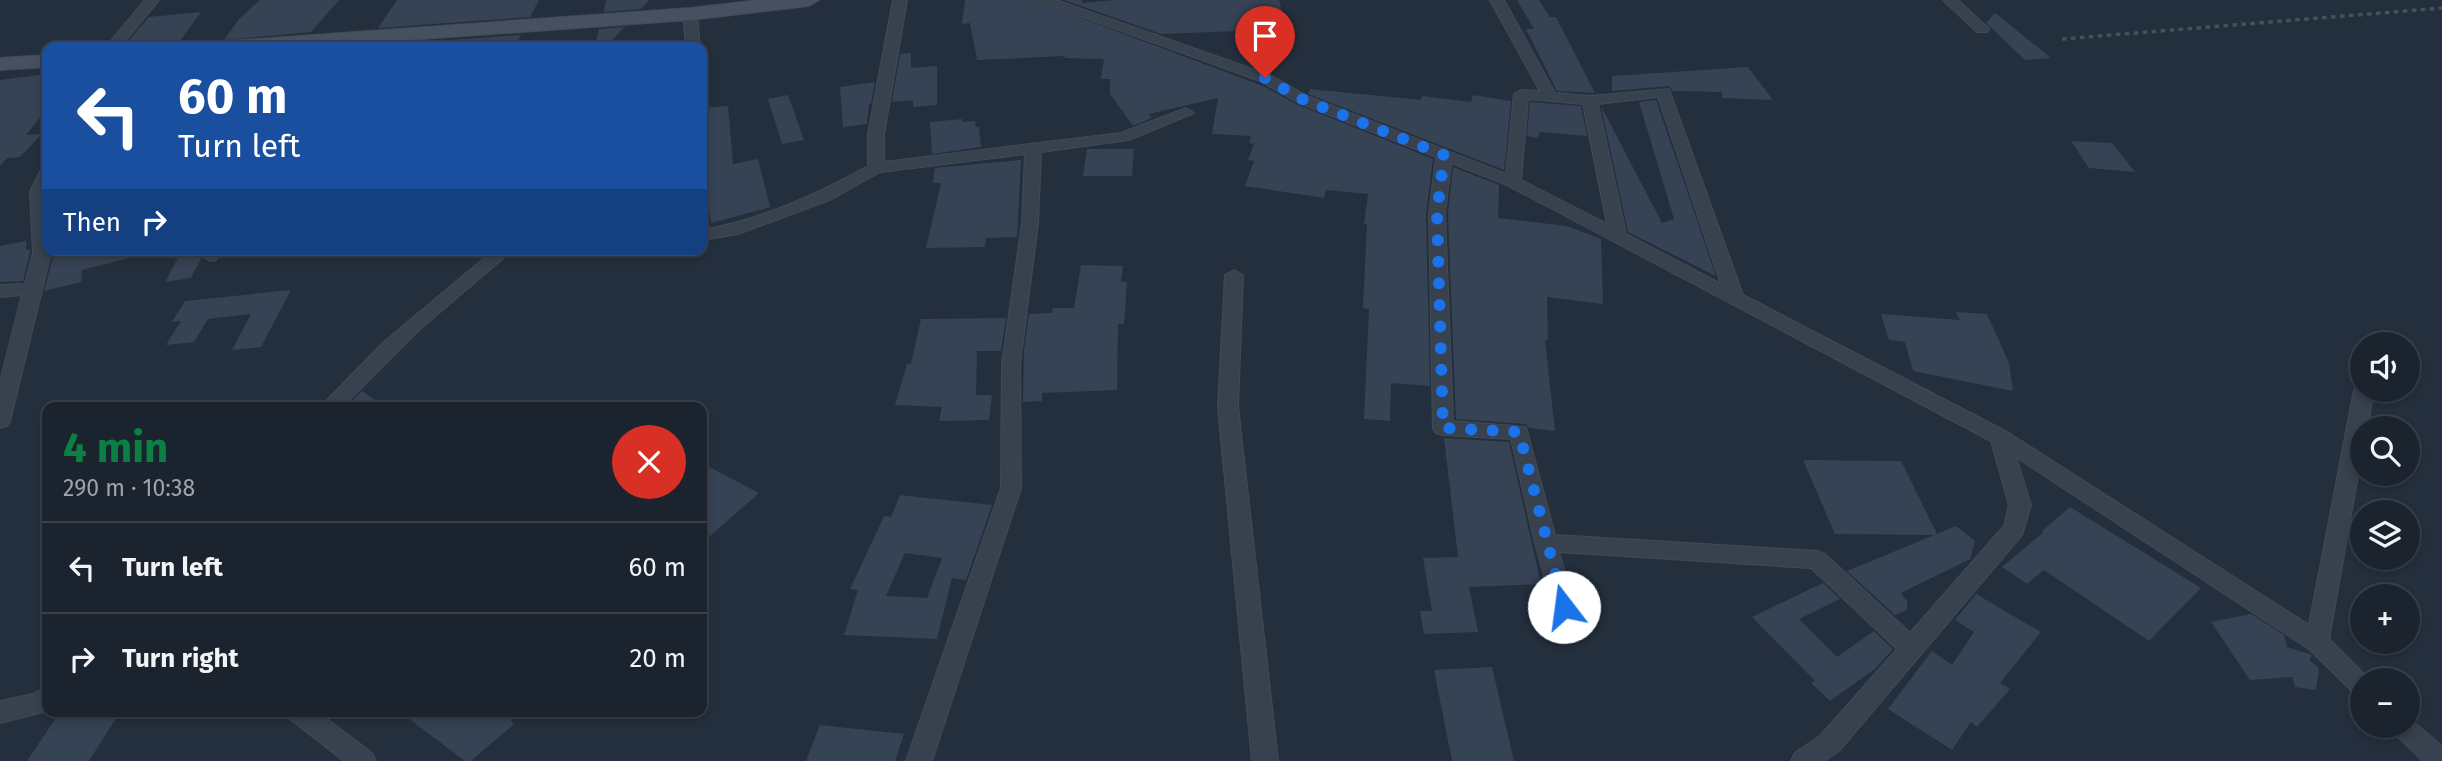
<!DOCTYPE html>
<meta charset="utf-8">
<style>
:root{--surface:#1b232e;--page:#242b36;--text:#f1f3f6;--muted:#a0a4aa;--line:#39404a;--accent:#0b8043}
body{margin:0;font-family:"Fira Sans",sans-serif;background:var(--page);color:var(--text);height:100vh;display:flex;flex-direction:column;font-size:26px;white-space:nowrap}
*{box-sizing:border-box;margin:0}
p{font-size:23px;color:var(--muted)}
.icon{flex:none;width:38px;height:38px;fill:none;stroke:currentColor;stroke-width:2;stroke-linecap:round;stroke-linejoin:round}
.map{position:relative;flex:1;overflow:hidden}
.side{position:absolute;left:42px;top:402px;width:665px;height:315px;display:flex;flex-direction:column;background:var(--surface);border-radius:14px;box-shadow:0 4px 10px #0003,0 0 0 2px var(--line)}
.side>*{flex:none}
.top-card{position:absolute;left:42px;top:42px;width:665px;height:214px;border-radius:14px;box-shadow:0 4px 10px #0003,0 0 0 2px var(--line);background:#1a4fa0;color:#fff;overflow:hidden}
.fabs{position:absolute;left:2350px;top:332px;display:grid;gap:14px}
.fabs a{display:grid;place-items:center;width:70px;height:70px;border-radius:50%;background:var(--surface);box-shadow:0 4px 10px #0003,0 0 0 2px var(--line);font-size:35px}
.pin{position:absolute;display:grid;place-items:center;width:60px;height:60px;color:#fff;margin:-72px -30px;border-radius:50% 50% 50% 0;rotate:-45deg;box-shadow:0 0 7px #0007}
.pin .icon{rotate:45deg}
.me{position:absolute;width:77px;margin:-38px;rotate:345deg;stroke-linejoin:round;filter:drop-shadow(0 0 5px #0008)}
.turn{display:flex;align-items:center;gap:24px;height:147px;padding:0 21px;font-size:32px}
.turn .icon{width:91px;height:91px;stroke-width:2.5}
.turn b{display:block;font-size:49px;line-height:60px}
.then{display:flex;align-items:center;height:66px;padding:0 21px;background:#0003;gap:14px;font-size:26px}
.round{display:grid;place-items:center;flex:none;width:74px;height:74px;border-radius:37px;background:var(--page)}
.summary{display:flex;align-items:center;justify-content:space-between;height:119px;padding:0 21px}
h1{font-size:42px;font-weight:700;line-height:52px;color:var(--accent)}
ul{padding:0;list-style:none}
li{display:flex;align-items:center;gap:21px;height:91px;padding:0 21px;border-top:2px solid var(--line)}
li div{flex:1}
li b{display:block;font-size:26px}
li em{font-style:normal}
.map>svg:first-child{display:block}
.building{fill:#364354;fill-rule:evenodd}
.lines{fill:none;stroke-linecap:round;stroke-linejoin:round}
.street-casing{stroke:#414a57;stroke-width:2}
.secondary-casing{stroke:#414a57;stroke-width:2}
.path{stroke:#3f5557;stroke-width:3.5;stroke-dasharray:4.5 4.5;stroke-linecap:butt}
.street{fill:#38414e;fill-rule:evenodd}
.secondary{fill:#465061;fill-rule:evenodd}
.route{stroke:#1a73e8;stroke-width:12;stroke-dasharray:0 21.6}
</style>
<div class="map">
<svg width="2442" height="761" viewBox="0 0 2442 761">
<rect width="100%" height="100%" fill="#242f3e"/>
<path class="building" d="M260,0H339L311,32L224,40L239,19Z
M397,0H539L530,17L378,28Z
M606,0H649L641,9L604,12Z
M965,0H1033L1263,86L1296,104L1433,159L1426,214L1430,386L1391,383L1390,421L1364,419L1369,309L1363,308L1367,224H1364L1368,194L1326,190L1324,198L1245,186L1254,161L1248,160L1254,144L1249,143L1251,136L1212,134L1218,98L1149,114L1152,118L1133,126L1110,94V79H1101L1104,59L1064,58L1065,56L977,60L970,23L962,24Z
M1064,0H1081L1083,3L1115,0H1279L1289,38L1266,39L1264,30L1161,34Z
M1517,0H1539L1550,17H1556L1595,93L1557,91L1526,29H1534Z
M201,12L180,41L123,47L149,17Z
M1995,13L2051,58L2025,60L1986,23Z
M624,27L606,47H595L599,29Z
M521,35L514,47H364L365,46Z
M911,53V68L937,66V105L913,107V100L892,102L900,54Z
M1748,67L1773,100L1722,98V92L1673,91L1669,86L1612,91V76Z
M47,74V109L26,135L42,134L20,157L7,158L0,166V80Z
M875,82L871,104H869L867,124L843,127L840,87Z
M1310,89L1421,100L1422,96L1471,102L1473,95L1511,101L1504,170L1308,94Z
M788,95L804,140L782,144L768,99Z
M1656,100L1716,276L1628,232L1601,106L1662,223L1674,219L1639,102Z
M1530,102L1581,106L1587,136L1540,132L1538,138L1527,136Z
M728,106L733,164L758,159L770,207L711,223L702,151V108Z
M962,119V122L975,121L976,127H979L981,147L932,154L930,122Z
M2071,141L2112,143L2135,172L2089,168Z
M1087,149H1134L1132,176H1083Z
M1021,160L1017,237L986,238L985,247L926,248L941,183H933L935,168Z
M1453,167L1499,185L1498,218L1567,226L1601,239L1603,304L1547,297L1548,340H1545L1555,431L1529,428L1526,424L1456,419L1448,214Z
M26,241V250H30V253L23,281L0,282V246Z
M52,250H132L133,257L82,270L81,282L44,291L54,254Z
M182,250H201L198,257L201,259L191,278L165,282Z
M1081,265L1123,266L1121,282H1127L1124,324H1118L1117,390L1042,393V401L1023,402L1024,350L1029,314L1052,313L1053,308H1074Z
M291,290L261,347L232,350L251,314L208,319L194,342L166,345L181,321L172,322L185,301Z
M1956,312L1987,314L2009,363L2013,391L1913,371L1905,342L1889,340L1881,314L1960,320Z
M1006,318L1001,351H977L976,395H992L989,420L939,421L942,407L895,405L907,364H911L921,319Z
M362,391L387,408H345Z
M1444,438L1509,442L1541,584L1469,587L1478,632L1424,634L1420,611H1432L1423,558L1458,557Z
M1803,460L1901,461L1937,534L1956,526L1975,541L1970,559L1901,593L1907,601V610L1895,615L1847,571L1934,535L1835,534Z
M702,463L759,493L702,543Z
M900,495L992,505L966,580L952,578L937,639L844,635L858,590L850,589L884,516L891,517ZM905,553L942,558L927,598L886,596Z
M2070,507L2201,588L2149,641L2044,570L2027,584L2002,567L2044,532L2042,531Z
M1821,582V581L1840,599L1799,619L1837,657L1874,631L1893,649L1876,668L1830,701L1811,683L1815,681L1752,617L1823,583Z
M1976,594L2041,632L2000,683L2010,689L1977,727L1971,722L1952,750L1888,709L1932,651L1952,665L1974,632L1955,620Z
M2251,614L2284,635L2287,647L2312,655L2309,660L2319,668L2316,690L2295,687L2292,677L2250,680L2211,622Z
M1492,667L1514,761H1452L1434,670Z
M60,712H120L89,761H27Z
M400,712H521L511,721L514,724L471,761H465Z
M820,725L904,734L895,761H806Z"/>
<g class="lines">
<g class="street-casing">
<path id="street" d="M145,0H159L120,47H106Z
M893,0H907L884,134V162L1121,133L1181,110L1186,108L1194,113L1129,140L1041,152L1038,223L1020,364L1021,488L932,761H906L1001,488L1002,364L1022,223L1025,154L880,172L832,199L738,234L702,240V230C761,220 816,195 868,166V134Z
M1036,0H1056L1270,75L1307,96L1506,174L1514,94L1521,90L1540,91L1490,0H1504L1555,93L1590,96L1669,89L1743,295L2007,432L2309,625L2354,390L2362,384V390H2374L2367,429H2362V453L2329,639L2371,681H2362V696L2354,693L2309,649L2016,457L2031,505L2022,535L1839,751L1824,761H1791L1795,753L1821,735L1897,649L1811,568L1559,552L1581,628L1577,635L1569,637L1561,635L1535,543L1511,439L1443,435L1436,433L1433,428L1429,214L1436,157L1297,102L1260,81ZM1658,97L1721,284L1626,234L1598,104ZM1528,99L1583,104L1607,224L1521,180ZM1451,163L1507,185L1991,441L2009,505L2004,526L1910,633L1825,554L1817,551L1555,535L1526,427L1453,421L1445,214Z
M1943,0H1958L1989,29L1987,32H1977Z
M690,10L697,14L700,47H686L683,14Z
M47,168V250L51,253L10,421L7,426L0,428V382L22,295L0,297V285L25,284L33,253L30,192L41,170Z
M204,250H221L216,260L210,261L201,256Z
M494,250H513L420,329L341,408H319L385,341Z
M1234,270L1243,275L1238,407L1278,761H1252L1218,407L1225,275Z
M47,687V711L0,723V701L33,694Z
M287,712H318L372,753L376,761H344L290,719Z
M2408,717L2442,746V761H2423L2395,734L2392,726H2408Z"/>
</g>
<g class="secondary-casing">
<path id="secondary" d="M759,0H819L809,6L690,20L311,47H219L222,43L229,41L690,8Z
M47,55V67L0,70V58Z"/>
</g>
<path class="path" d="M2062,39L2442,8"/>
<use href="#street" class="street"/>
<use href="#secondary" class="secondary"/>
</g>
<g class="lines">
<path class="route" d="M1265,78L1302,99L1444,155L1437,214L1443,428L1519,432L1564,607"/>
</g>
</svg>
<div class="fabs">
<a><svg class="icon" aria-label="sound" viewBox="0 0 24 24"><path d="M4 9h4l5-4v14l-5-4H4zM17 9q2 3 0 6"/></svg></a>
<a><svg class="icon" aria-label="search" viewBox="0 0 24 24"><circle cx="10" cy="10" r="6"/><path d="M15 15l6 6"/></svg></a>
<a><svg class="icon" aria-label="layers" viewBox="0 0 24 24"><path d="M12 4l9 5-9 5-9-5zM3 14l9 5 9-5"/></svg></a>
<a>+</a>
<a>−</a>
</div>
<div class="pin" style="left:1265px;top:78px;background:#d93025"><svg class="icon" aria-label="arrive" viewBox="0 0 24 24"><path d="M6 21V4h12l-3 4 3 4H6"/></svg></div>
<svg class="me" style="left:1564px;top:607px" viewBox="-20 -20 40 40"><circle r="19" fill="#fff"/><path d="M0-13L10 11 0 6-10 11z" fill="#1a73e8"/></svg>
<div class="top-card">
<div class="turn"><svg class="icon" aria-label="left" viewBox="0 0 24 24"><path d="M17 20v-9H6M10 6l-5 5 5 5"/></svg><div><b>60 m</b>Turn left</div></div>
<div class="then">Then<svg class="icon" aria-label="right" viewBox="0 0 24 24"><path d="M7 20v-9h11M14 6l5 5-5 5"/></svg></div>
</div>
<section class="side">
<div class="summary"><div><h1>4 min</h1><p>290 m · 10:38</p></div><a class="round" style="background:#d93025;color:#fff"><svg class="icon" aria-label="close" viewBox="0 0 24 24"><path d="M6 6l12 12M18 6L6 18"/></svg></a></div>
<ul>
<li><svg class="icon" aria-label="left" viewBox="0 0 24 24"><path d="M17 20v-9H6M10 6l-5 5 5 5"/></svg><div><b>Turn left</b></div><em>60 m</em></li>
<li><svg class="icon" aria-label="right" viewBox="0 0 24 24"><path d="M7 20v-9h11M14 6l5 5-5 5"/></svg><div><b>Turn right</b></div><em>20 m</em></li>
</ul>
</section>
</div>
